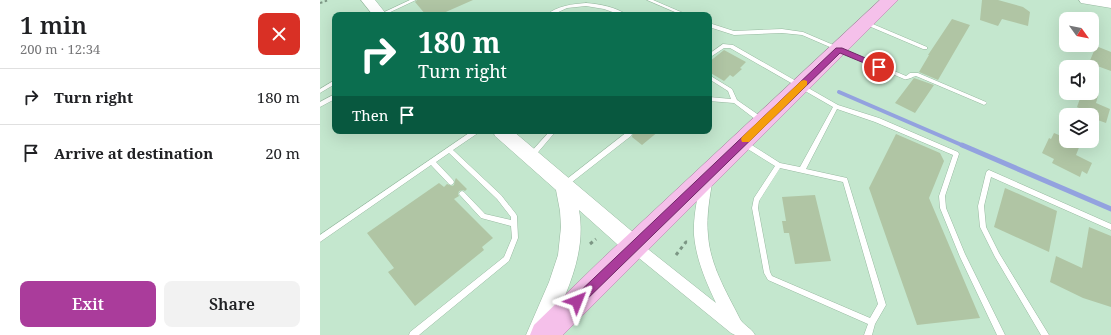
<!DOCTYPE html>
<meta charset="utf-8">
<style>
:root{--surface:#fff;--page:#f2f2f2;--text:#202124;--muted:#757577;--line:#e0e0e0;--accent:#aa3c9b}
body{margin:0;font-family:"Noto Serif",serif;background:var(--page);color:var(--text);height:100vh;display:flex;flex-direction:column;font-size:15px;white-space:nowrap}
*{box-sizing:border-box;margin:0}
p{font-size:13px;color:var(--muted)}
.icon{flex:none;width:22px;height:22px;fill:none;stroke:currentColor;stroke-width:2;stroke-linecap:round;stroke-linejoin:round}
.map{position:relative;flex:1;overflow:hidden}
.sheet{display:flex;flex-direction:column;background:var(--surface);width:320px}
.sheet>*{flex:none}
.guide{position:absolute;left:12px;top:12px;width:380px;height:122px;border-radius:8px;box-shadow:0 4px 16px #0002;background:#0b6e4f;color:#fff;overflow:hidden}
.needle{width:26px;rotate:123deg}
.buttons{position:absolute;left:739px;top:12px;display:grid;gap:8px}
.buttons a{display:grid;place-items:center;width:40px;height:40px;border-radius:8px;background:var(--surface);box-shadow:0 4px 16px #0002;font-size:20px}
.pin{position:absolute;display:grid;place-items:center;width:34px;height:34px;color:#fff;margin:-17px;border:2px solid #fff;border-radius:50%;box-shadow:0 1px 4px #0007}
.me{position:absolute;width:44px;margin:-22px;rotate:45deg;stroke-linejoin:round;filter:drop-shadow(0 0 3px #0008)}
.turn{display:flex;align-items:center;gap:14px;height:84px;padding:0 20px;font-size:18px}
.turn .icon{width:52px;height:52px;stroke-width:2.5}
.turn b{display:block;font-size:28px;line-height:34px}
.then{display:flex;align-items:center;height:38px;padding:0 20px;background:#0003;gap:8px;font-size:15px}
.round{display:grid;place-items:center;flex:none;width:42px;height:42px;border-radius:8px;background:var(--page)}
.headline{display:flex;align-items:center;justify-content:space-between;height:68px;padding:0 20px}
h1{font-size:24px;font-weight:600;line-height:30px}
.button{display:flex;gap:8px;margin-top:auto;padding:8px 20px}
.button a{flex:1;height:46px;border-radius:8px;background:var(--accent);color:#fff;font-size:16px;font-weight:600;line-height:46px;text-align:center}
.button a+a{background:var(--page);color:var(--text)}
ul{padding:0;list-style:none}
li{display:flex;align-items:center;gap:12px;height:56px;padding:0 20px;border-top:1px solid var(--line)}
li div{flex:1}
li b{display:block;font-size:15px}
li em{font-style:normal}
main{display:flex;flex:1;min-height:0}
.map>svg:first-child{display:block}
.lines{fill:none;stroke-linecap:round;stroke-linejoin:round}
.stream-far1{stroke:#93a2df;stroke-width:4}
.stream{stroke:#93a2df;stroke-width:5}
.building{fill:#b0c5a4}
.lane-casing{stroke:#97b9a0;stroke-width:1}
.street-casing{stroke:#97b9a0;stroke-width:1}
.secondary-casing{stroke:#97b9a0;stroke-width:1}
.highway-casing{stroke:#a4869e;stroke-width:1}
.path-far1{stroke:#7c9684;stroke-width:2;stroke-dasharray:2.5 2.5;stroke-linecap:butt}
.path{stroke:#7c9684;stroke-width:3;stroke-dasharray:3.5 3.5;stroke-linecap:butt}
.lane{fill:#fff;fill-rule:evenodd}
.street{fill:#fff;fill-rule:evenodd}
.secondary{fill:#fff;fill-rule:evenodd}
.highway{fill:#f5c0ea;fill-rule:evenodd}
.route{fill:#aa3c9b;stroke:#6e2765}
.slow{fill:#f59e0b}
</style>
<main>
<section class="sheet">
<div class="headline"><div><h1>1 min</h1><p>200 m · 12:34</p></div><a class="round" style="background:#d93025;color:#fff"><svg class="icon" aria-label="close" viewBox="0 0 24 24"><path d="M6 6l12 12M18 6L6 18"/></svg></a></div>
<ul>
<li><svg class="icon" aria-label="right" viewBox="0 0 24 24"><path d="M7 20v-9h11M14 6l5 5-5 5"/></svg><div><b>Turn right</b></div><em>180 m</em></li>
<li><svg class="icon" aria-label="arrive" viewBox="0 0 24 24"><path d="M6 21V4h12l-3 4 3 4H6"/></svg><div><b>Arrive at destination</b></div><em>20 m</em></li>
</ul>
<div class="button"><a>Exit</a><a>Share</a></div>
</section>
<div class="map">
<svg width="791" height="335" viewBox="0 0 791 335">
<rect width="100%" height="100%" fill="#c4e7ce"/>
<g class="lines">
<path class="stream-far1" d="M519,92L644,146"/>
<path class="stream" d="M642,145L791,209"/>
</g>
<path class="building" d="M97,0H153L119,15H106L95,2Z
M662,0H678L703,7L710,12L708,26L682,19L678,26L660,20Z
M632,19L650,25L618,80L599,72L609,55H608Z
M776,46L791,52V71L769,63Z
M404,50L426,62L420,68L422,69L413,77L410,75L404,81L389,72V62Z
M594,78L614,85L595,113L575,103Z
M762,93H771L778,96L776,103L790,109L786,123L772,118V115H766L760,112L761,109L757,107Z
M312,131H339L322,145L312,137L313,133Z
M734,133L746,138V141H752L760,145L756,155L772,163L767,174L762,171L760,177L732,163L734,159L722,153L729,138L731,139Z
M576,134L620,153L624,161L609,198L660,318L597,325L549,188Z
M136,178L147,189L145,191L143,190L139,191L138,194L139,196L134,199L173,238L162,247L164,250L95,306L68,272L74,268L47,233L119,183L124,187L127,184L132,186L134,185L135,180Z
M685,188L737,211L729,252L674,227Z
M495,195L511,261L475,264L469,233H464L462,221H466L462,197Z
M769,227L791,236V307L763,298L730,282L736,256L762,268Z"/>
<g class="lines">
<g class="lane-casing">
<path id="lane" d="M90,0H96L64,15H58Z
M327,0H333L368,15H362Z
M266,3C280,4 296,7 307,15H301L284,9L266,6L247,8L232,15H226C237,6 252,4 266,3Z
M544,22H548L607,47V49H603L544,24Z
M389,23L414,31L462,29L483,32L586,76L590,73H598L666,102L667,103L664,105L662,104L596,76C592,77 588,80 584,79L482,35L462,33L414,35L389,27Z
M403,44L413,45L518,105L559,118L638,152L639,154L625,196L626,208L645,254L685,335H677L640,257L620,208L619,196L633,155L555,122L517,109L486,169L527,178L566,305L555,324L552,335H544L548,324L448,280L444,273L432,208L434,198L455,166L423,146L422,144L425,142H427L460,163L480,167L513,107L410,48H404L389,58V54ZM460,168L523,182L558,304L550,318L452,276L450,272L438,208L439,201Z
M389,75L412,89L417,100L443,118L444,120L443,122H439L414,103L389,101V97L411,99L408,91L389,79Z
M15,80V84L0,93V89Z
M15,94V99L0,107V102Z
M152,131H159L158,133L133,150L181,195L196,214L197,216L198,238L189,261L99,335H89L90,332L184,257L192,238L191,226L161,218L139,194L140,192L142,191L144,192L165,214L191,220V217L177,199L129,153L116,162L133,180L134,182L133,184L131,185L129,184L111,165L0,242V235Z
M230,131H236L214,157H210L209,155L210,153Z
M307,132H311L312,134L311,136L247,186L245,187L243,186L242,184L243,182Z
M669,170L791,224V230L671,177L664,206L666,227L679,253L729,335H721L675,257L660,227L658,206L666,173L667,171Z"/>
</g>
<g class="street-casing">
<path id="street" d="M387,172L391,173L393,177C390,196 386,216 388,235C390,265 406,291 419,317C422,325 431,327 435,335H415L411,333L309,250L307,246L309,242L314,240L319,242L396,303C386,282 376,259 374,235C373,216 378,196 381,177L383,173Z"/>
</g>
<g class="secondary-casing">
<path id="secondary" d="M41,0H55L67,15H53Z
M759,0H791V8L761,3Z
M173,131H193L321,239L324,246L321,253L314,255L307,253L259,210C267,255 245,295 228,335H206L229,282L238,255L241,227L240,211L236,190L175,136Z"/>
</g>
<g class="highway-casing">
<path id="highway" d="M560,0H578L243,335H210L214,325L282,259Z"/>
</g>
<path class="path-far1" d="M0,3L9,0"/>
<path class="path" d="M270,244L276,239
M356,255L366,242H368"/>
<use href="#lane" class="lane"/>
<use href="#street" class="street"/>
<use href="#secondary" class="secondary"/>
<use href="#highway" class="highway"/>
</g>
<path class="route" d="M516,48H522L562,65L563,67L559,69L556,68L520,53L261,305L257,307L254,305L252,301L254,297Z"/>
<path class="slow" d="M484,80L487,81V85L429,142H422L421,139L422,137L481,81Z"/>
</svg>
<div class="buttons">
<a><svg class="needle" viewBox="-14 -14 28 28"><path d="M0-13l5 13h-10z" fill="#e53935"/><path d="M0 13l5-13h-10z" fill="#757577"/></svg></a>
<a><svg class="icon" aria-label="sound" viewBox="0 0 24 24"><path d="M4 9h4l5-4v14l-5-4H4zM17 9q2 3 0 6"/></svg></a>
<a><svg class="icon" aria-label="layers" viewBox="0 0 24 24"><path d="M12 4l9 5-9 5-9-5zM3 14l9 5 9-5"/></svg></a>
</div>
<div class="pin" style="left:559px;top:67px;background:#d93025"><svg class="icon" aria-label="arrive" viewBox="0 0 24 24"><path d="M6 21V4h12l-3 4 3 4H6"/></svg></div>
<svg class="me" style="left:257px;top:301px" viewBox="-20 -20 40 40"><path d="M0-17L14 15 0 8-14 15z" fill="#aa3c9b" stroke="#fff" stroke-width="4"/></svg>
<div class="guide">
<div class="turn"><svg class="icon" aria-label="right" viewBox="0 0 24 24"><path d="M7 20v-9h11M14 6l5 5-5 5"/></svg><div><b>180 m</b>Turn right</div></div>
<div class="then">Then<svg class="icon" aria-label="arrive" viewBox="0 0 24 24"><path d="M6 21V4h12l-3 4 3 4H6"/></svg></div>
</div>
</div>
</main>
